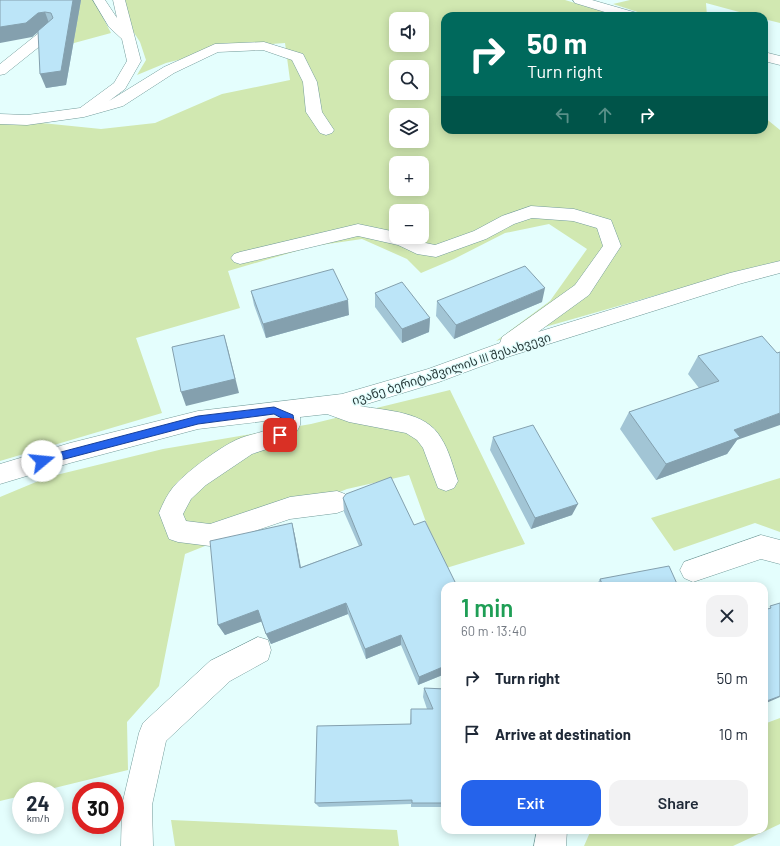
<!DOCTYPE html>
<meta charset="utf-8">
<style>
:root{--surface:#fff;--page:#f2f2f3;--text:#1f2937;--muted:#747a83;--accent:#2563eb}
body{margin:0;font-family:Barlow,"Noto Sans Georgian",sans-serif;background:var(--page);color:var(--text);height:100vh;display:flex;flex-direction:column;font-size:15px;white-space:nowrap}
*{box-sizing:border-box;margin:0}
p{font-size:13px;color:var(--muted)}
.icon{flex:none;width:22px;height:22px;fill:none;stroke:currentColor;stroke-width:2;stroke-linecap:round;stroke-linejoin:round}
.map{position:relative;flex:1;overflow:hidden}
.side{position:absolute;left:441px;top:582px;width:327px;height:252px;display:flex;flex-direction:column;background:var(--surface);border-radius:12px;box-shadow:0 2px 10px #0003}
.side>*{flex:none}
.guide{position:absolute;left:441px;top:12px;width:327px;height:122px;border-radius:12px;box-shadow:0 2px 10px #0003;background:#00695c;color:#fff;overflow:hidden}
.controls{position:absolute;left:389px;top:12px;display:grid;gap:8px}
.controls a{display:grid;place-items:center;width:40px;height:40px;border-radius:8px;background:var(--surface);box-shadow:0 2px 10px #0003;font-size:20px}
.speed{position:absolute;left:12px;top:782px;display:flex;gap:8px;font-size:20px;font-weight:700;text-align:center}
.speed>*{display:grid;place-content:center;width:52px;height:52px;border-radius:50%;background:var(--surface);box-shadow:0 2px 10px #0003;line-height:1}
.speed small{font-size:10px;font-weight:400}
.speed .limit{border:6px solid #d22;background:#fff;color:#111}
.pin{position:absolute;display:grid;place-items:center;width:34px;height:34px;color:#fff;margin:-17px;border-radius:8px;box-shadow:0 2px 6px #0006}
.me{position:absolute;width:44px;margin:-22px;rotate:73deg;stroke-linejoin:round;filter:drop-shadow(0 0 3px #0008)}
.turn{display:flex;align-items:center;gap:14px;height:84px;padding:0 20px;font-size:18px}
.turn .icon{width:52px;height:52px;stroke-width:2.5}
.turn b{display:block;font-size:28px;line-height:34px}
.lanes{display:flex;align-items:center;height:38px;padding:0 20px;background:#0003;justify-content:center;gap:20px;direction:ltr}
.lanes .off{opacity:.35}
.round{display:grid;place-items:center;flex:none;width:42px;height:42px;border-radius:12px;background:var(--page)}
.summary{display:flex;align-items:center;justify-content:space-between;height:68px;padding:0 20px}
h1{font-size:24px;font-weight:600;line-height:30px;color:#1e9e55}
.cta{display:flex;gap:8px;margin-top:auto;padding:8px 20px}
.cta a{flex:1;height:46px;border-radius:12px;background:var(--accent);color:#fff;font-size:16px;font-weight:600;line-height:46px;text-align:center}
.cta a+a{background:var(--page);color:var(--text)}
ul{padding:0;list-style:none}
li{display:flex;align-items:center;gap:12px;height:56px;padding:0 20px}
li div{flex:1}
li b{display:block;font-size:15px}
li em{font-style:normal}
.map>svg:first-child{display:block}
.green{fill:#d1e8b1;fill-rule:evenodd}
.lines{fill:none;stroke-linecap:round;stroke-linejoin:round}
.minor-casing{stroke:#739c9b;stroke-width:1}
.minor{fill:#fff;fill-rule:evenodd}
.wall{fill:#a2c5d5}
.shaded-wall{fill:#84a0ae}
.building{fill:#bce5f8;stroke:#84a0ae}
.route{fill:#2563eb;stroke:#184099}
.labels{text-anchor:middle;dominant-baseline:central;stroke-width:3;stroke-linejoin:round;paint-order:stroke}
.street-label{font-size:12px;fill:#273838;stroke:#e4fefd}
</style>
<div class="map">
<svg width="780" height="846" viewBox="0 0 780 846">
<rect width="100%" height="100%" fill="#e4fefd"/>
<path class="green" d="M75,0H94L111,33L63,46Z
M113,0H565L618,16H445V130H764V117L780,130V263L755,267L496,341L550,301L587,249L549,224L505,233L454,259L421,273L407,259L362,239L314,246L228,271L240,308L136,338L162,413L0,461V123L32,122L101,129L155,123L222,94L290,80L285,43L230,47L166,63L137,75L146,60L140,42ZM396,19H422V45H396ZM396,67H422V93H396ZM396,115H422V141H396ZM396,163H422V189H396ZM396,211H422V237H396Z
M630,0H780V23L764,19V16H754L706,3L707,16H650L613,4Z
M450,390L525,544L443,569L409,475L347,489L185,554L159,686L127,722L128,770L42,791H21V796L0,801V497L48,477L163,449L311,424Z
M780,478V532L755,523L674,551L651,518Z
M780,718V824L733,846H584L591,830H764V724Z
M171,820L397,830L399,846H175Z"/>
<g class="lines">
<g class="minor-casing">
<path id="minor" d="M93,0H105L117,18L113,0H125L141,61L125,89L109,101L164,67L215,44L264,42L303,54L317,82L322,112L334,130L332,133L326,135L320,133L306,112L303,82L292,60L263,50L218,52L174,73L123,106L84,117L27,125L0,124V114L27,115L80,108L114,83L127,61L122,39L109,27Z
M573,0H592L637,13L639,16H618L575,3Z
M50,27L55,28L57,31L55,34L5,74L0,75V64L45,28Z
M764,52L780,56V65L764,61Z
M531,206L574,209L611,220L621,246L589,295L538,332L730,273L780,261V273L739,284L498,360L439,382L360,406C387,411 426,411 441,438C449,450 453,467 458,481L454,488L446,491L438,488L423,448L417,440L406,433L349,422L327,414L300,417V425L297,431L288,442L252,454L206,485L191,499L183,514L186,521L210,524L290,497L337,491L345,494L349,502L345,510L337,513L290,519L210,546L178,542L169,539L159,513C163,503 169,491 176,484C189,470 219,448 236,440C250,433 267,434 278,422L274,420L198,429L70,463L0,484V464L70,443L198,411L342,394L428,369L500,343L502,337L575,285L603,246L597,228L573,221L532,218L514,224L486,239L436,257L417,254L398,245L358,236L240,264L234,262L231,258L234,254L240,252L358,224L396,232V237H412L421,242L435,245L474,231L502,216Z
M761,535L780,540V564L761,559L693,582L684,578L680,570L684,562Z
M258,637L268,640L271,650L268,660L230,681L166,741L152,805L153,846H121L122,805L139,733L143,723L210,661Z
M537,830H567L566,846H534Z"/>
</g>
<use href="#minor" class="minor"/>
</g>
<path class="wall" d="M0,0H81L66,85L46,88L38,32L32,37Z
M251,291L349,315L266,338L254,305Z
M375,293L430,318L429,332L402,343L375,307Z
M437,301L542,302L454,339L436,316Z
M777,353L737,440L727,454L656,480L620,429L629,412L699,388L688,374L698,356Z
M493,437L572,515L531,529L490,450Z
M343,498L414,525L445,586V674L418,685L401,645L366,659L348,614L271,644L266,634L261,621L225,635L218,625L292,523L295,536L301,567L359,546L344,512Z
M600,579L678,586H596Z
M424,688L445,689V807H411V804L319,807L315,803L410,724L411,709H427L423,697Z"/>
<path class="shaded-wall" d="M73,0H81L66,85L46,88L40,74Z
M45,12L50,26L44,27L32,37L0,43V27L38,13Z
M545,288L542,302L454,339L456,325Z
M348,300L349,315L266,338L263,324Z
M430,318L429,332L402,343V329Z
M224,335L228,349L239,393L186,406L181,392Z
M780,413V425L737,440L727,454L656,480L666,464L734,430Z
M578,504L572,515L531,529L535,518Z
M292,523L295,536L303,580L300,568Z
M346,603L348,614L271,644L266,634Z
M258,610L263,621L225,635L218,625Z
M401,635V645L366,659L365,649Z
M445,666V674L418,685L419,677Z
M780,696V697L764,704V702Z"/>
<path class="building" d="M0,0H73L61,71L40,74L38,31L53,18L51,13L45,12L38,13L26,23L0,27Z
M525,266L545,288L456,325L437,301Z
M333,269L348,300L263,324L251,291Z
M402,282L430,318L402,329L375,293Z
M224,335L235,379L181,392L172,347Z
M762,336L777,353L780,352V413L734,430L740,437L666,464L629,412L719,381L698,356Z
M533,425L578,504L535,518L493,437Z
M391,477L414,525L425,521L457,586H445V666L419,677L401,635L365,649L346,603L266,634L258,610L218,625L210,541L292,523L300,568L362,545L343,498L346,494Z
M669,566L678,586H603L600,579Z
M780,603V696L764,702V610L771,608L770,606Z
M424,688L445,689V803H412V800L315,803L317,726L411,724V709H433Z"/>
<path class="route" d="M274,407L293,415C296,424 286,441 276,437L275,435L284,423L285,420L274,414L198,424L42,465L39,464L37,461L39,458L42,457L198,416Z"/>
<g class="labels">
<g class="street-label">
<text transform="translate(451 368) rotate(-18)">ივანე ბერიტაშვილის III შესახვევი</text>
</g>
</g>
</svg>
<div class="controls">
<a><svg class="icon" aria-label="sound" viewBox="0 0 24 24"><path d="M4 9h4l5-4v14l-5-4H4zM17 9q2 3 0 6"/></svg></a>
<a><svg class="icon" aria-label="search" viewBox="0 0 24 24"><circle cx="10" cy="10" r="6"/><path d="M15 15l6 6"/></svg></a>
<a><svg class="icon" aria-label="layers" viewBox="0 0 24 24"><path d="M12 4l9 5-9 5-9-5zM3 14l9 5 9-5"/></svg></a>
<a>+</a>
<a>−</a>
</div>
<div class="speed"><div>24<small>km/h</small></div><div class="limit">30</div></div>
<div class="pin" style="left:280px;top:435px;background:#d93025"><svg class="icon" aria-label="arrive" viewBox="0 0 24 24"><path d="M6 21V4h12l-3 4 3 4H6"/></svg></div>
<svg class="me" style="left:42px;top:461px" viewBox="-20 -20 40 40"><circle r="19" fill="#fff"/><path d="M0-13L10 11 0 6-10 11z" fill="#2563eb"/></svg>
<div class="guide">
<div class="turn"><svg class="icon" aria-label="right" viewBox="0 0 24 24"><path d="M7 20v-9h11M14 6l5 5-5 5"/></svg><div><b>50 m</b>Turn right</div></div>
<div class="lanes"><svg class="icon off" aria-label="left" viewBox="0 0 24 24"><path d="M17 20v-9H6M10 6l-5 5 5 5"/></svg><svg class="icon off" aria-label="ahead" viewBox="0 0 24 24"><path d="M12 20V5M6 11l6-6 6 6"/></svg><svg class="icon" aria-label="right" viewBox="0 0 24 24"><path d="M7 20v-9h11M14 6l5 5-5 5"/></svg></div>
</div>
<section class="side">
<div class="summary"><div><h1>1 min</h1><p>60 m · 13:40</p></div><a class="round"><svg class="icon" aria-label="close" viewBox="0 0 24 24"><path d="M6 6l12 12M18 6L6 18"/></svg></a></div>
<ul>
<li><svg class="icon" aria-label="right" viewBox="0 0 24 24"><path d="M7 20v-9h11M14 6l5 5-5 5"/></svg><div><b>Turn right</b></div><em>50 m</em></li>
<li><svg class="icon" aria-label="arrive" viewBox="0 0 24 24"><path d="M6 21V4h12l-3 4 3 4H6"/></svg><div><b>Arrive at destination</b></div><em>10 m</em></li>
</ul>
<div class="cta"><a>Exit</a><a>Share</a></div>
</section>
</div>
